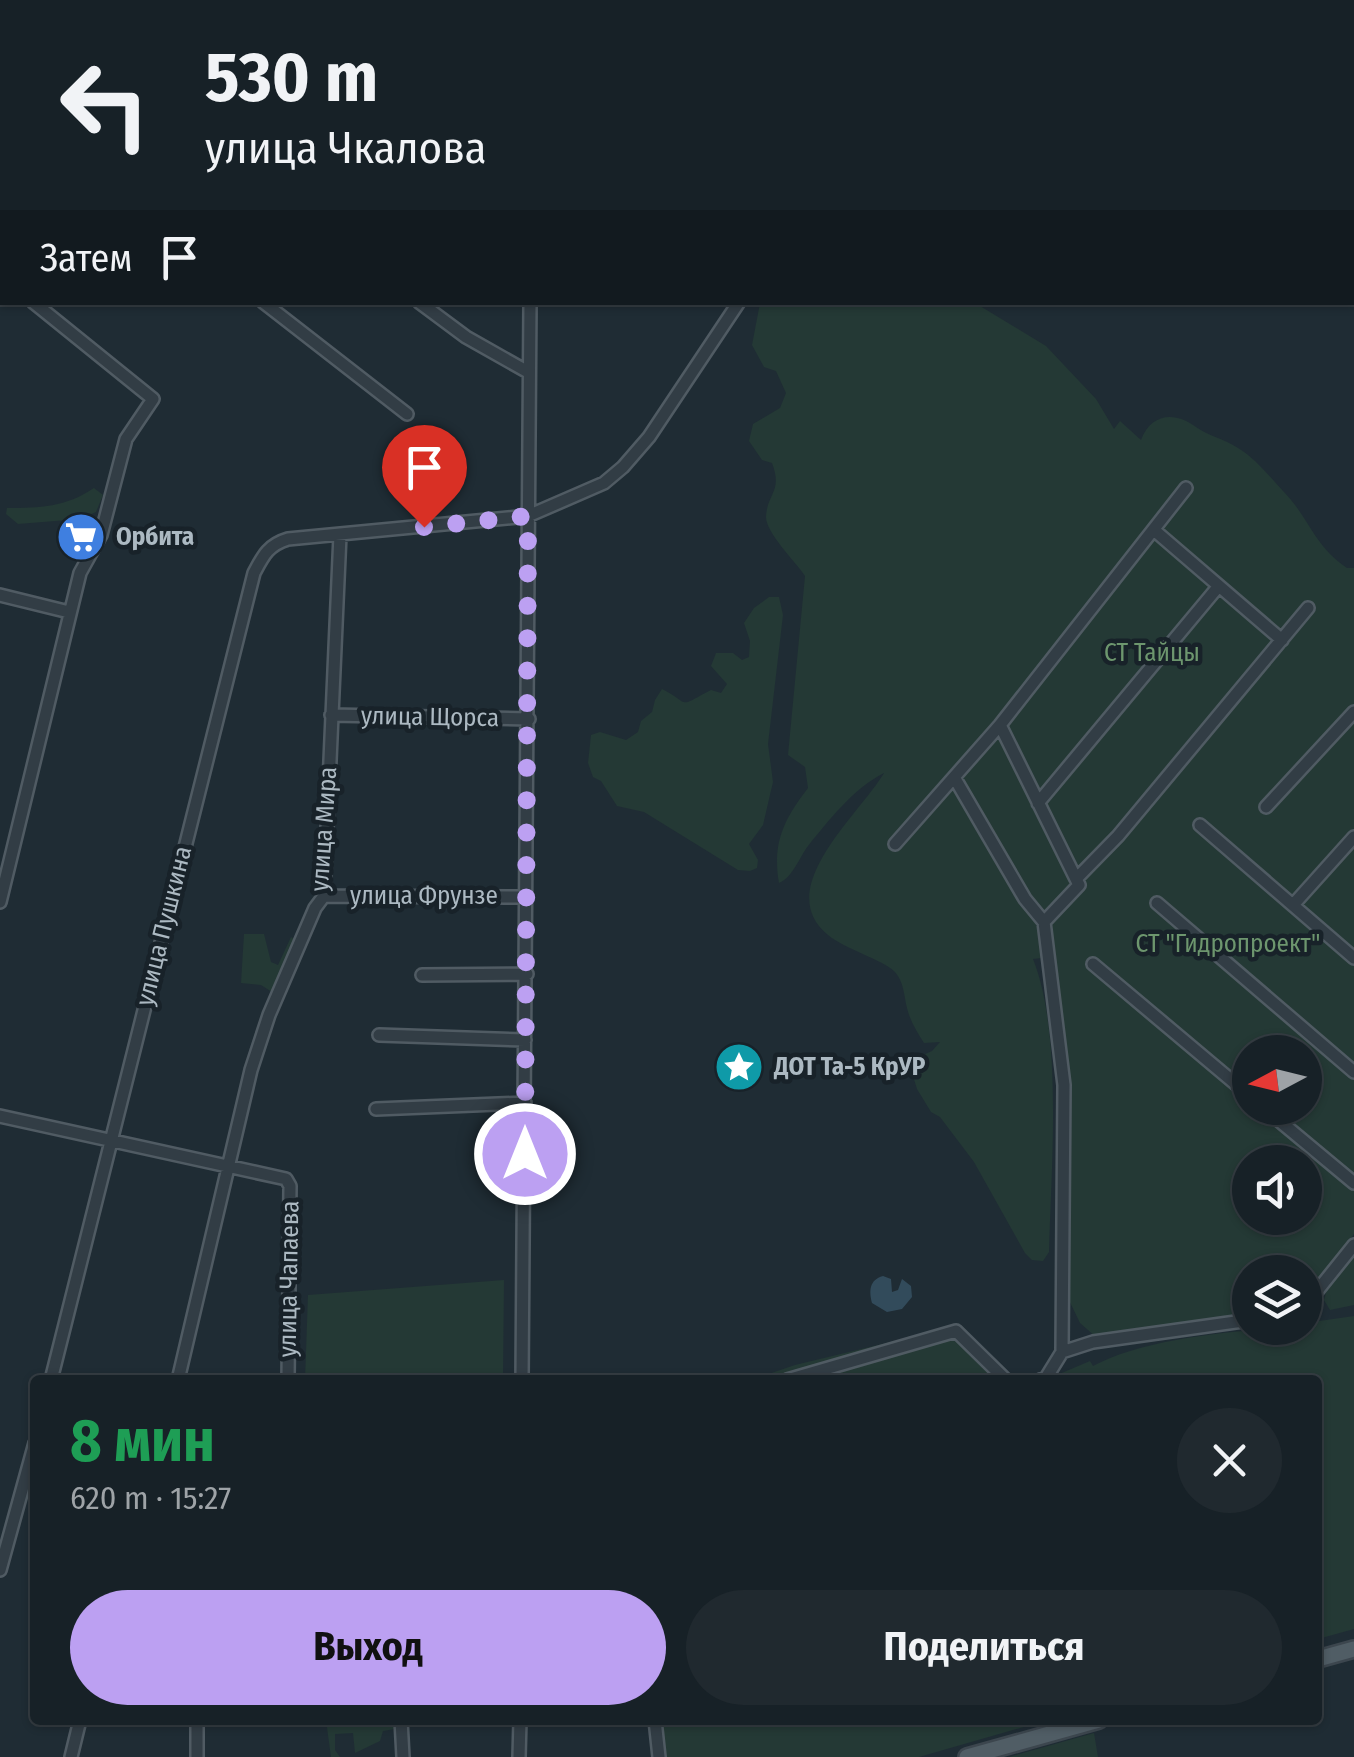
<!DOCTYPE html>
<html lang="ru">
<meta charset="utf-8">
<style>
:root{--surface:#172127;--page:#20292f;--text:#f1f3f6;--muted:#9ea3a7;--line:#363e44;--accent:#bca0f2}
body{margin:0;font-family:"Fira Sans Condensed",sans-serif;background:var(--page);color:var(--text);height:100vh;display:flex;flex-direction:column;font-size:38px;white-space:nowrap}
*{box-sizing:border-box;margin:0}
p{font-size:32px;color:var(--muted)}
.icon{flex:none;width:55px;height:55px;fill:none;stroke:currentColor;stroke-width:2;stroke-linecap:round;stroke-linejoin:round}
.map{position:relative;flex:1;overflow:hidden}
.details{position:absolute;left:30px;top:1375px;width:1292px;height:350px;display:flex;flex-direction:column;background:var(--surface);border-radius:10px;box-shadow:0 2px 8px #0004,0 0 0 2px var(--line)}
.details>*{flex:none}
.top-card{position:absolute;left:0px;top:0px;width:1355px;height:305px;box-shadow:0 2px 8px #0004,0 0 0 2px var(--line);background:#172127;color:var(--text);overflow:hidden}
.needle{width:65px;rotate:263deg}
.fabs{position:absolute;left:1232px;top:1035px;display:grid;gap:20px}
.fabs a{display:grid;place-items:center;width:90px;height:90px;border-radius:50%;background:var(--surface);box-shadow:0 2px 8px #0004,0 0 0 2px var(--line);font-size:50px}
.pin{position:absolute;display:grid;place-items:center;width:85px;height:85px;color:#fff;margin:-102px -42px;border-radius:50% 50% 50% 0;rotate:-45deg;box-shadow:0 0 10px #0007}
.pin .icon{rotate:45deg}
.me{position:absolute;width:110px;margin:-55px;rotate:0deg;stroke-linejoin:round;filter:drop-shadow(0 0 8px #0008)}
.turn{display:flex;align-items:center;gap:35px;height:210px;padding:0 40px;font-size:45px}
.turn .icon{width:130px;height:130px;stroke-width:2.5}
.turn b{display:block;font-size:70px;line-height:85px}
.then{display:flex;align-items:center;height:95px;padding:0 40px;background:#0003;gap:20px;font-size:38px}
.round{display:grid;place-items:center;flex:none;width:105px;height:105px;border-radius:52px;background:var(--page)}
.head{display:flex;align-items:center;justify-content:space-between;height:170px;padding:0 40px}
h1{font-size:60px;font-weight:700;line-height:75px;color:#1e9e55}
.primary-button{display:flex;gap:20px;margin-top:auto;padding:20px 40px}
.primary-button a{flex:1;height:115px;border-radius:60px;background:var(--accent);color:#111;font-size:40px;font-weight:700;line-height:115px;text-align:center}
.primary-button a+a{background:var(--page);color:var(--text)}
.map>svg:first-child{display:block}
.green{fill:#243935;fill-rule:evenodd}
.water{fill:#324b5b}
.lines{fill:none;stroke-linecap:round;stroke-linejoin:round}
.stream{stroke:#324b5b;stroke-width:2.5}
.minor-casing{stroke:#505b63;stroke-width:16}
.major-casing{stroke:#3c464e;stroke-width:20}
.minor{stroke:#323d45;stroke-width:11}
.major{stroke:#505d65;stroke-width:15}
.route{stroke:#bca0f2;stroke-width:18;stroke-dasharray:0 32.4}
.labels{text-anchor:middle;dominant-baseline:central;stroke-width:9;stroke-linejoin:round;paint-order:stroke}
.poi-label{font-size:25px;font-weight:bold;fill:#acb9c2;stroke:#182229;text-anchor:start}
.park-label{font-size:25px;fill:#6d966e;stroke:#182229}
.street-label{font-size:25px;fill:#acb9c2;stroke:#182229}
</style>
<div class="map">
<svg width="1354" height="1757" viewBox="0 0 1354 1757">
<rect width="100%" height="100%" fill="#1f2c34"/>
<path class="green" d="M760,303H975L1046,346L1096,399L1114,429L1120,421L1141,440C1151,413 1175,411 1196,427C1208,436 1225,439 1238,448C1255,458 1270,477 1283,491C1309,517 1313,545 1347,568H1354V1234L1318,1285L1305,1296V1272H1250V1312L1096,1337L1080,1323L1067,1296V1083L1050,957L1033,959C1063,1034 1051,1169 1049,1252L1043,1261L1032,1260L1025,1253L974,1162L940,1117L931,1112L917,1089L913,1076L914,1059L932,1051L940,1042L924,1043C917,1032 910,1021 907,1008C904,996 904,982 895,972C882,959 846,950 828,935C771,889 860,814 884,773C854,788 829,820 808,846C799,858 793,877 779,883C772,843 784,819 808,788L805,767L788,755L805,576C795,561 766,533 766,517C767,493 783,492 772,463L762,460L749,441L753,424L780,408L786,393L776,371L764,367L752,345ZM1250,1052H1305V1108H1250ZM1250,1162H1305V1218H1250Z
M94,488L103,495L96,512L80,519L18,524L6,514L7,508C40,508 66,507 94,488Z
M769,597H779L783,615L768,744L773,782L763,825L749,844L758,860L757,868L750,871L738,870L644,812L617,806L601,781L593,777L588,763L591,735L600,732L626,740L638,732L641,721L652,712L655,700L662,689C692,704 675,709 711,690L721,693L727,684L711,666L716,653H733L742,660L749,657L750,641L744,623L754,608Z
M244,934H264L271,962L278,965L291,937L294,939L277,986L272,992L261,985L241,983Z
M1354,1255V1305L1330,1310L1324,1300L1327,1289Z
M504,1280L503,1380H305L308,1295Z
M1354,1316V1629L1318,1639V1380H1061L1057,1375L1090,1361L1093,1366C1143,1338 1247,1328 1305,1328V1323Z
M961,1325L1016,1380H751L795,1365Z
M326,1720H400L405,1757H397L395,1729L383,1731L380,1741L355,1753L353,1733L335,1734V1750L340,1757H331Z
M651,1720H1048L919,1757H655Z
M1094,1733L1098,1757H1009Z"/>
<path class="water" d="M883,1276L891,1279L892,1292L898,1290L902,1279L911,1286L912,1297L902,1309L887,1312L872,1303C869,1291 869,1280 883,1276Z"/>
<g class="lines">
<path class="stream" d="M803,2L811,0
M862,2L863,0"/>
<g class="minor-casing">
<path id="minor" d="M8,0L11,2
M534,2V0
M722,2L733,0
M0,100L2,102
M0,273L2,275
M263,302L407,414
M419,302L466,337L528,372
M1154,530L1282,640
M0,595L69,612
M331,715L529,719
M1000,725L1079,885L1044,922
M954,777L1025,899L1044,922L1064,1085L1062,1352
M1038,803L1218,587
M1266,807L1354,712
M1200,825L1354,958
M895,844L1000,725L1186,488
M1076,879L1118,836L1308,608
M324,896L524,897
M0,902L80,573L101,535L126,439L153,399L33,302
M1157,903L1354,1072
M1293,905L1354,837
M1093,964L1250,1096
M422,975L527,974
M379,1035L525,1040
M1264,1108L1354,1183
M376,1109L525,1103
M0,1116L286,1179L290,1186L288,1380
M1305,1306L1354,1245
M51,1380L254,573C263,556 268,545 288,539L528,516L604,483L623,467L649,437L739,302
M178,1380L251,1070L269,1015L315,908L324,896L340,535
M522,1380L530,302
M787,1380L956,1331L1006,1380
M1040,1380L1046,1378L1062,1352L1093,1342L1250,1320
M0,1570L35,1443
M401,1720L403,1757
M655,1720L659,1757
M71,1757L80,1720
M197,1757V1720
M519,1757L520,1720"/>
</g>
<g class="major-casing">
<path id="major" d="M1318,1659L1354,1649
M967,1757L1099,1720"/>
</g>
<use href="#minor" class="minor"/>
<use href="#major" class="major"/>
</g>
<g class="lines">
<path class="route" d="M424,527L528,516L525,1154"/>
</g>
<defs>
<g id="supermarket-disc" transform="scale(2.5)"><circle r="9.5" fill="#3f7fe0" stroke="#182229"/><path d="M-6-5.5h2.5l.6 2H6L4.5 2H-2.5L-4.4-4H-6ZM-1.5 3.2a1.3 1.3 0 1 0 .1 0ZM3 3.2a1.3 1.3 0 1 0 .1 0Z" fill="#fff"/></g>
<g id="sight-disc" transform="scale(2.5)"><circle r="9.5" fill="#0f9aa8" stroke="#182229"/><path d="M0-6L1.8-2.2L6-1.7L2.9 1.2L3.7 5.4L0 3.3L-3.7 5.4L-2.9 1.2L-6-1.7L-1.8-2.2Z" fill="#fff"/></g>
</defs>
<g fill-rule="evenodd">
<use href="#supermarket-disc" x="81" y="537"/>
<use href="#sight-disc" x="739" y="1067"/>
</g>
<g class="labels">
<g class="poi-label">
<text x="116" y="537">Орбита</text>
<text x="774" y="1067">ДОТ Та-5 КрУР</text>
</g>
<g class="park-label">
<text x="1152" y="653">СТ Тайцы</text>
<text x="1228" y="944">СТ "Гидропроект"</text>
</g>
<g class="street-label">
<text transform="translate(430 717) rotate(1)">улица Щорса</text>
<text transform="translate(324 829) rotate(-86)">улица Мира</text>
<text x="424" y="896">улица Фрунзе</text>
<text transform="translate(164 926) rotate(-76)">улица Пушкина</text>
<text transform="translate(289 1279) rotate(-89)">улица Чапаева</text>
</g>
</g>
</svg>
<div class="fabs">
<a><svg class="needle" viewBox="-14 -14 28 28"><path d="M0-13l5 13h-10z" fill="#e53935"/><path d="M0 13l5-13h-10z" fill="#9ea3a7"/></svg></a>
<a><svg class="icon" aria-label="sound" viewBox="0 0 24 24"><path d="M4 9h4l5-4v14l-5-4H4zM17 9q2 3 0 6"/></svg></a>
<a><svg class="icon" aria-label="layers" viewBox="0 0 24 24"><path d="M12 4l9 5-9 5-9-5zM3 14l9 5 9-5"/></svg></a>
</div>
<div class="pin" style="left:424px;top:527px;background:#d93025"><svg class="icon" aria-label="arrive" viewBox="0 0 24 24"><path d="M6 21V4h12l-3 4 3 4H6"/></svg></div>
<svg class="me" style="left:525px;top:1154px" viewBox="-20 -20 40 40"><circle r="17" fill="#bca0f2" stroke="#fff" stroke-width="3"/><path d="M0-11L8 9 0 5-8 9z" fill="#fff"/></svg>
<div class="top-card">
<div class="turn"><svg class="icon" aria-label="left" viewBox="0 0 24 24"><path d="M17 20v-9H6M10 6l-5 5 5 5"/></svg><div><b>530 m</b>улица Чкалова</div></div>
<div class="then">Затем<svg class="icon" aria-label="arrive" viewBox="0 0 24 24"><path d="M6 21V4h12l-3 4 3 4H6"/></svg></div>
</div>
<section class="details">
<div class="head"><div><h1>8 мин</h1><p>620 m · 15:27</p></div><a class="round"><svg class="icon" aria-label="close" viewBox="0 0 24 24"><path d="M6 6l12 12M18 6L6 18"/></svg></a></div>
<div class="primary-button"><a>Выход</a><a>Поделиться</a></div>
</section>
</div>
